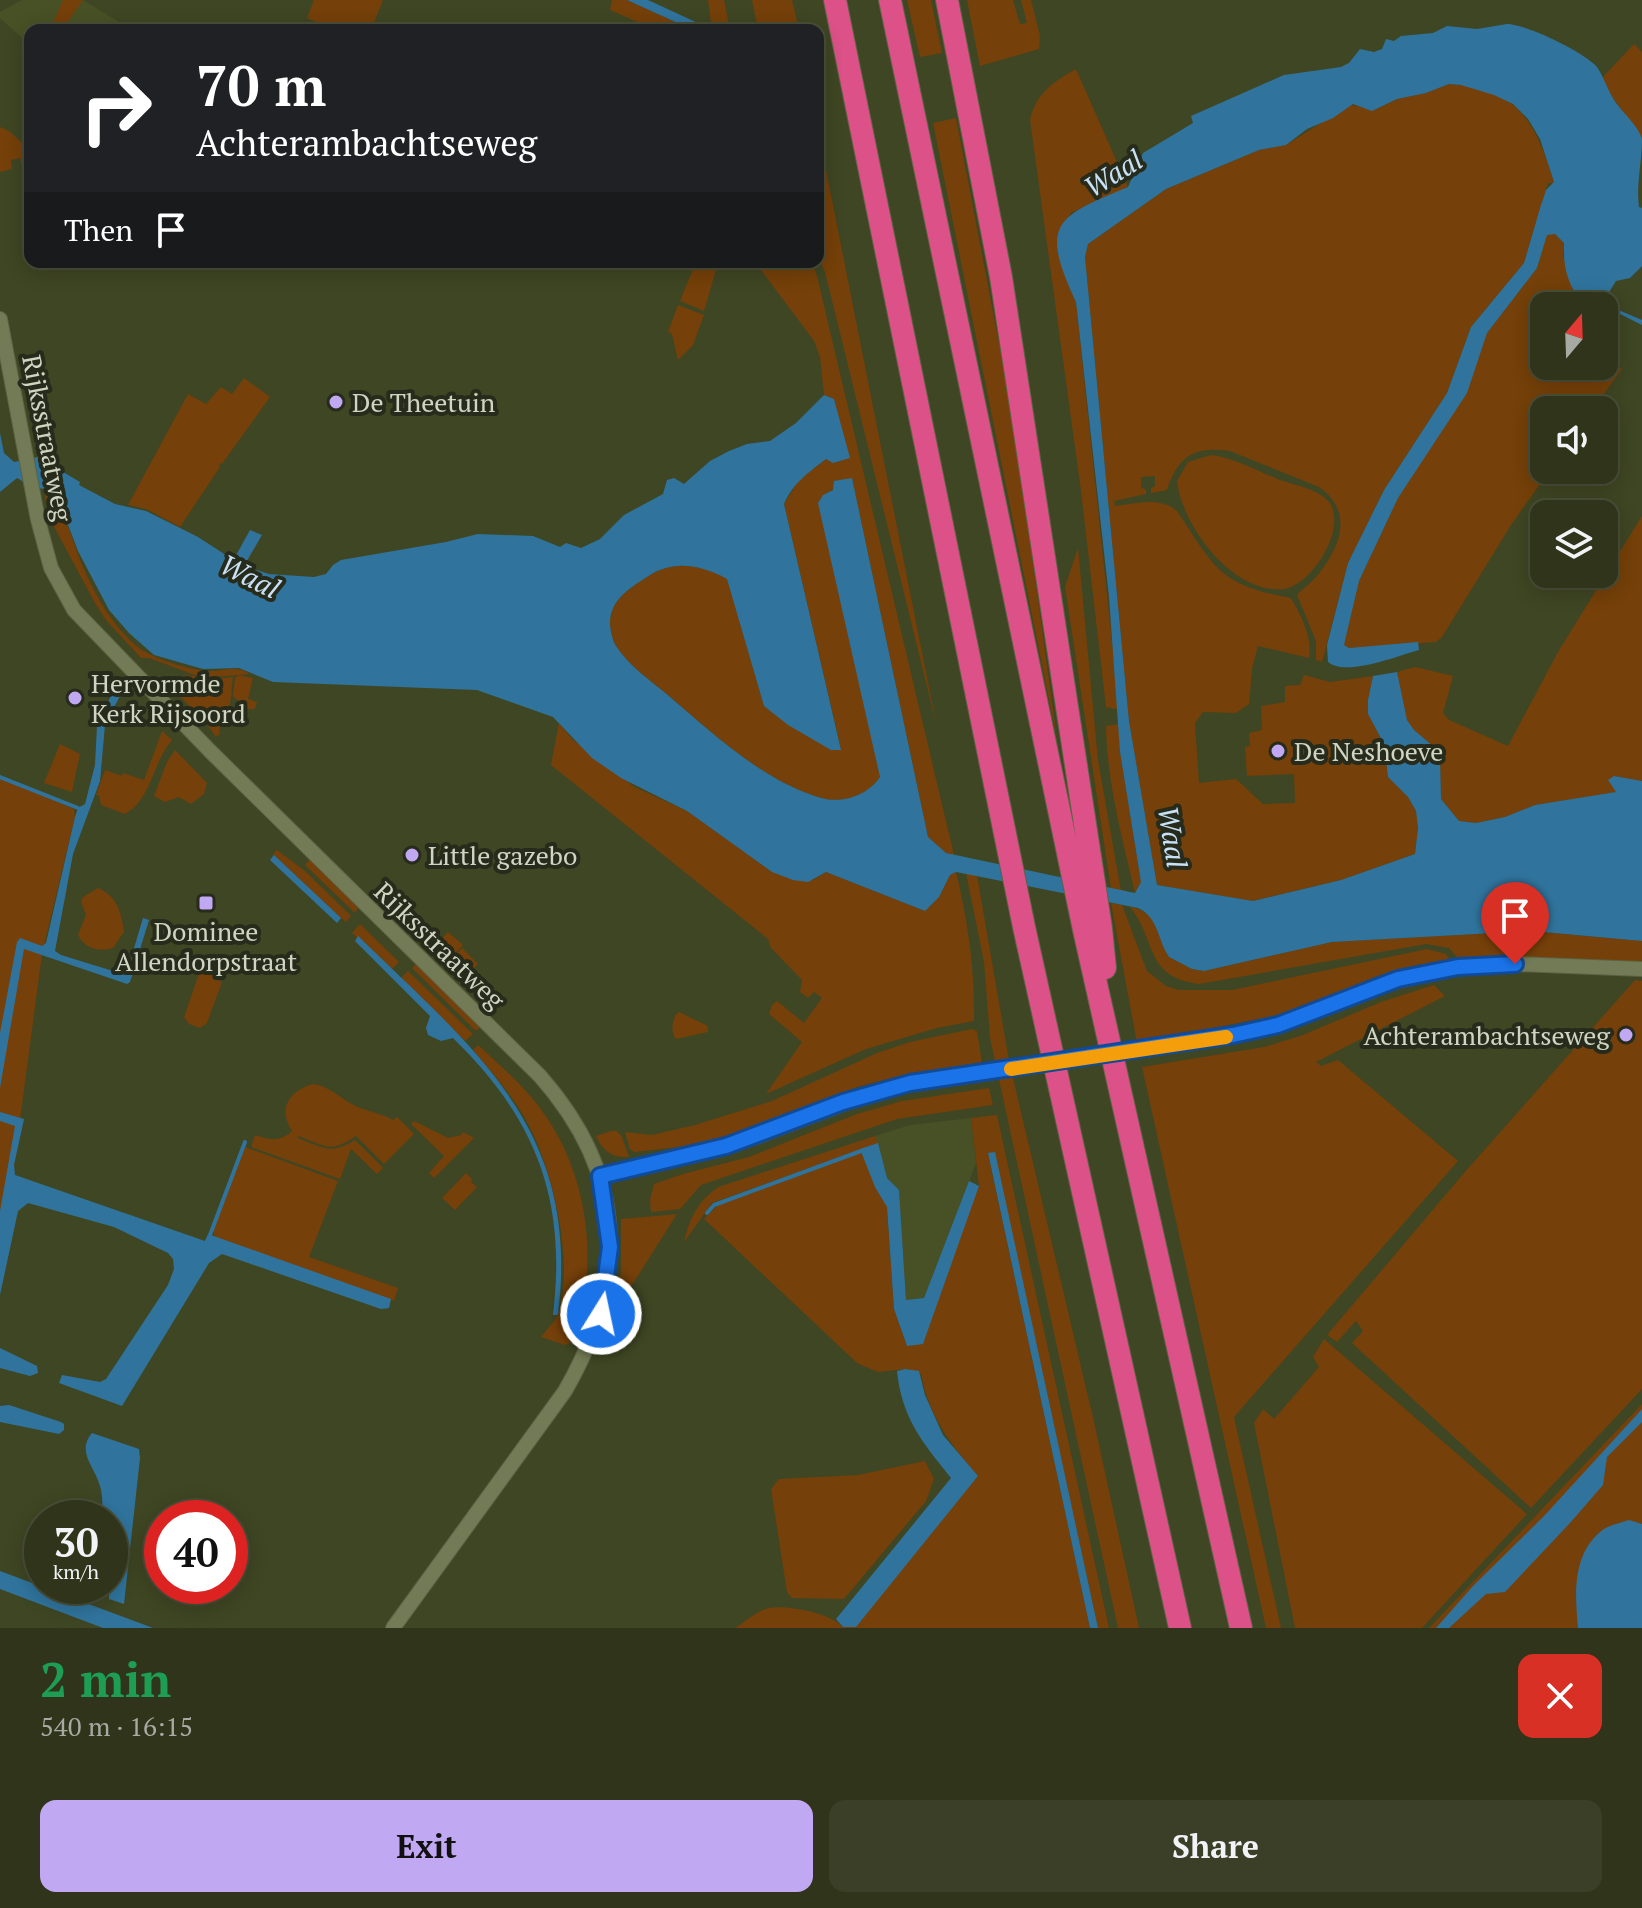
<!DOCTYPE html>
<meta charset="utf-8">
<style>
:root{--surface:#2f341a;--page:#3b3f27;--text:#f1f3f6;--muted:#a7aaa2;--line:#4a4f39;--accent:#c1a8f3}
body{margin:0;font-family:"PT Serif",serif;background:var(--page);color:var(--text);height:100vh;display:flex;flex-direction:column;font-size:30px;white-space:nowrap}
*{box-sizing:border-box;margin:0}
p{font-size:26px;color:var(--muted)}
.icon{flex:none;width:44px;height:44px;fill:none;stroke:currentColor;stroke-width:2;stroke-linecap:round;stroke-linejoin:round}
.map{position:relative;height:1628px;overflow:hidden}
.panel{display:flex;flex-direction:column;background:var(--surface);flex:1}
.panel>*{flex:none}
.top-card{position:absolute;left:24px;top:24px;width:800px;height:244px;border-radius:16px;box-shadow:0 4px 20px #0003,0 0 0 2px var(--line);background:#202124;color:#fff;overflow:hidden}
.needle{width:52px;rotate:19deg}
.fabs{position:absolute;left:1530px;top:292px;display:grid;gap:16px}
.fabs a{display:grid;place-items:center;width:88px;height:88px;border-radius:16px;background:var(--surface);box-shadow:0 4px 20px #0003,0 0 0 2px var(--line);font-size:40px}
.speed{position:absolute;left:24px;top:1500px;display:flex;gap:16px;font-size:40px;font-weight:700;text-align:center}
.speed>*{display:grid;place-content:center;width:104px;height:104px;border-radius:50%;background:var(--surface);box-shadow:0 4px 20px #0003,0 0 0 2px var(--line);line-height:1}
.speed small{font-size:20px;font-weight:400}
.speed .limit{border:12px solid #d22;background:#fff;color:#111}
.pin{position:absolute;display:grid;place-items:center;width:68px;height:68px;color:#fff;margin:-82px -34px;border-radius:50% 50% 50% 0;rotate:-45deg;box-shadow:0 0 8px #0007}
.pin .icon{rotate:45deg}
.me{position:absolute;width:88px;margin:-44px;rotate:10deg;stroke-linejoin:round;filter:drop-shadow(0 0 6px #0008)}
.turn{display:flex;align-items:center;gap:28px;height:168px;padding:0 40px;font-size:36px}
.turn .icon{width:104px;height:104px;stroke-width:2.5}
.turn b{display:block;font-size:56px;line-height:68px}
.then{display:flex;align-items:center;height:76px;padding:0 40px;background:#0003;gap:16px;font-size:30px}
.round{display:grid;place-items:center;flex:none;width:84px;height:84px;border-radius:16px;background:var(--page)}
.summary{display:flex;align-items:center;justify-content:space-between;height:136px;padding:0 40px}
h1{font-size:48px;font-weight:800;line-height:60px;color:#1e9e55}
.cta{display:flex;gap:16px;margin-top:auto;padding:16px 40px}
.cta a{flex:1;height:92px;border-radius:16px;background:var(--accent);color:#111;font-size:32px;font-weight:800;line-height:92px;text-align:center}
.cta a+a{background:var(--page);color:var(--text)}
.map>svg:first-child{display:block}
.built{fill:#485125}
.green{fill:#754009}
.water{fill:#30749d}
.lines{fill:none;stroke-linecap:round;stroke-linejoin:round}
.stream{stroke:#30749d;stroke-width:4}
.tertiary-casing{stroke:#5c6243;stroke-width:16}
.motorway-casing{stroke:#5c6243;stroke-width:24}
.tertiary{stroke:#727b56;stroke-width:14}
.motorway{stroke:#db5188;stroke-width:22}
.tertiary-bridge-casing{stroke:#5c6243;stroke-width:16;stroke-linecap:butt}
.tertiary-bridge{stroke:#727b56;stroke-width:14}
.route-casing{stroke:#114b97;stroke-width:20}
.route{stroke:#1a73e8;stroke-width:14}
.slow{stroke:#f59e0b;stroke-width:14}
.poi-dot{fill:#c1a8f3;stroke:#272b1b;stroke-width:3}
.labels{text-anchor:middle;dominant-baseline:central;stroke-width:8;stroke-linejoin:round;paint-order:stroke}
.poi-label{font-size:26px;fill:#d0d5c1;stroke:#272b1b;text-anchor:start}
.street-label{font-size:26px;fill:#d0d5c1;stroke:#272b1b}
.water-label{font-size:28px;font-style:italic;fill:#c8e1f4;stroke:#272b1b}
</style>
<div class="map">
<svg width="1642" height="1628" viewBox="0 0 1642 1628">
<rect width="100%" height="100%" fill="#3f4623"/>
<path class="built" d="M22,0H83L132,30H30V45L0,18V12Z
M971,1118L976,1163L924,1298L906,1300L899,1190L887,1178L875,1136L910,1125Z"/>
<path class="green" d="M63,0H83L62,30H50Z
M314,0H383L371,30H335L307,18Z
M612,0H627L693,30H656L610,10Z
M708,0H724L730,30H712Z
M752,0H792L799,30H758Z
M907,0H931L942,53L920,57Z
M967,0H1013L1020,24L1027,23L1021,0H1031L1040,36L1039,49L980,66Z
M1634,44L1642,52V139L1608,91L1602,78Z
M1076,69L1128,187L1071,213L1057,240L1062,265L1076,302L1119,707L1115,709L1106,707L1081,491L1030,120C1036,93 1053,82 1076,69Z
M1449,84C1518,87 1536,123 1554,183H1548L1524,263L1471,327L1447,393L1384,490L1348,563L1322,662L1316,660V641L1297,595C1302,589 1310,584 1316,577C1340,549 1355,512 1319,487L1230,451C1194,446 1178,456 1167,490L1151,493V488L1155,486V476L1141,477V487L1146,490V494L1114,501L1115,506C1136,504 1159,496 1177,511C1215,568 1219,585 1291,598C1301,615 1313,638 1309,658L1258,646L1252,669L1249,704L1236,713L1203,712L1195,723L1199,783L1236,779L1263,804L1295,803L1294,774L1247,776L1245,747L1250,746L1249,733L1262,730L1261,706L1285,702V686L1300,685L1304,675L1330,682L1373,676L1368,700V714L1384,744L1388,777L1408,797L1416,811L1418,828L1415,854L1341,880L1252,901L1157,885L1129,721L1085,257L1088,244L1166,189L1259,150L1286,145L1350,105L1377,109L1397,99L1426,93Z
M956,118L1013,417L1057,739L933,123Z
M0,127L9,131L30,150V174L22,167L20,158L11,160L12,169L0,172Z
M818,135H819L936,723L825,272L818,257Z
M1547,234H1555L1564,243L1563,256L1582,303L1592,305L1544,306V366H1604V358L1622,369L1592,410H1544V470H1550L1511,525L1442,637L1436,642L1349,648L1344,645L1345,639L1359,581L1398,498L1478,358L1487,333L1537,268Z
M696,262L716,270L704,311L680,301Z
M755,262H812L817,276L954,855L946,853L928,837L852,478L823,495L880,777C868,795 843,804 821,798C765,782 713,734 669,696C651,681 629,666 616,646C612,640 610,629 610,622C611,599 630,588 647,577C673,559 701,565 727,578L764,706L841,749L784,504L798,481L826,459L833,463L849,458L834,399L824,395L820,357L814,341Z
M678,305L704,315L693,345L678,360L672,334L668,332Z
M244,378L270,397L222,464L219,463L220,467L180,527L146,509L128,505L188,394L206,404L221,387L232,394Z
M1211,455C1235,458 1257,471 1280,480C1294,485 1319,489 1329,502C1348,528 1312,585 1284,589C1233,595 1182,526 1177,481L1188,462Z
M44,491C66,509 72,541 83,567C96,597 113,627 139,648C152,658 192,671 209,671C224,671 238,665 250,674L214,677L195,675L149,658H141L106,620L95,603L51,521Z
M1642,516V781L1614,776L1617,792L1535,805L1505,817L1476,823L1459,821L1441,799L1440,757C1434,744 1422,740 1413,729C1401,715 1400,690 1397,672L1415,667L1453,676L1443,713L1449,720L1508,746L1558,652Z
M1078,548L1098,760L1121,891L1111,889L1065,587Z
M185,675L214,679L233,677C231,686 232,695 230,704C227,716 217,721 220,734L216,737L206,723L209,719L201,708L196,713L174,690Z
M239,675L253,678L248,699L257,702L255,709H247L233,696L235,678Z
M559,723L572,739L633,786L687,811L772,872L813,880L826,872L925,911L939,897L950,875L956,872C968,922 975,970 974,1021L937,1028L866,1049L766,1094L802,1042L769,1014L772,1005L777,1001L804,1023L822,998L814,992L808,998L800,992L802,980L771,948L768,939L551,765Z
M1119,724L1120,752L1141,882L1135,893C1122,837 1107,783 1106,726Z
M162,731L172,740C152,763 152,799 125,814L101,805L99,795H96L105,770L122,776L123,773L144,780Z
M60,744L80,754L72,792L44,783Z
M175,750L207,783L204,794L191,804L179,797L165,802L154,796L167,762Z
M0,777L74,809L75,817L42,954L0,1271Z
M277,850L305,871L351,916L346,922L341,918L273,854Z
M310,859L358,908L355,913L305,865Z
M966,873L977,875L1009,1061L1094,1422L1139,1628H1118L990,1038L984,962Z
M98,888C117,897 121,910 124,932L113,948C99,952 85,949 78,935L86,915L81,902L83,897Z
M1111,903L1122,905L1147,971L1166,986L1179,990H1232L1427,949L1446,954L1452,962L1432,965L1421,964L1377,976L1311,1004L1273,1016L1137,1043Z
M1130,907C1159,911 1156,937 1169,957L1192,969L1204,971L1332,942L1531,931L1642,941V964L1460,961L1449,948L1426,944L1199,984C1144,977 1157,940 1130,907Z
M360,924L399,962L392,969L352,933Z
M448,932L463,945L450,959L462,948L478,964L465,978L433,948Z
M416,964L480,1027L476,1031L412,968Z
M201,968L216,973L214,979L222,982L207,1023L200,1028L189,1024L184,1017Z
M408,971L473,1034L465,1041L401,978Z
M1635,980L1642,981V1389L1531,1508L1352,1343L1363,1331L1356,1321L1337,1342L1327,1335L1464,1173Z
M1434,985L1445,996L1316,1062L1321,1066L1338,1060L1458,1161L1234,1417L1281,1628H1266L1142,1067L1264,1047L1303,1035L1381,1002Z
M679,1012L708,1026V1032L676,1039C670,1032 672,1016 679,1012Z
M972,1029L977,1031L982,1063L900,1076L857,1087L724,1137L680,1147L634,1152L630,1149L625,1132L652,1135L695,1125L772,1101L877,1053L910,1042Z
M478,1045C502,1067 532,1093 551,1124C583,1175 595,1243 583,1302C580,1316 574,1330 570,1343L565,1345L541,1337C546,1330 556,1321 559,1312C573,1262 555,1183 534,1136C520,1104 496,1077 473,1050Z
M312,1084C328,1085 338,1097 352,1104C364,1111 381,1113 393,1120L397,1117L414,1134L384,1164L356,1136C329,1154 327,1146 298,1136V1138C324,1148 330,1155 355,1140L383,1168L377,1174L351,1149L340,1179L251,1147L255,1135C269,1140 281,1142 292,1131C278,1109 288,1092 312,1084Z
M989,1088L993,1105L897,1119L701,1185L680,1209L651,1212L650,1200L654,1184L683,1174L749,1157L857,1114L902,1101Z
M997,1115L1109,1628H1098L994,1152L988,1154L1090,1628H735C745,1622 758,1610 769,1608C788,1605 830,1613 843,1627L927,1537L978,1476C950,1444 929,1416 921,1374L905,1369L878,1372L857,1363L704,1219L718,1205L861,1152L887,1207L894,1309L907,1346L979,1186L971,1118Z
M414,1121L448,1138L461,1135L463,1132L474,1138L434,1178L429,1173L444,1156L411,1124Z
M611,1131H617L622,1137L629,1157C611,1158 603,1151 596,1136Z
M875,1136L878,1143L712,1203L684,1242C690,1217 697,1203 718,1187Z
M245,1147L338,1181L309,1257L398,1288L394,1301L215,1237L213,1231Z
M466,1173L472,1179L471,1182L477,1187L455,1210L442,1198Z
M677,1214L634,1282L617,1304L615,1300L621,1272V1219Z
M1324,1339L1527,1514L1422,1628H1295L1254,1423L1263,1409L1274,1419L1319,1367L1313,1357Z
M1642,1404V1628H1429Z
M925,1461L934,1479L926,1501L844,1599L792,1598L787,1592L771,1489L779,1479L858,1475Z"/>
<path class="water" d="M627,0H648L700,24L701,30H693Z
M1507,24C1526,24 1583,52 1596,66C1602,72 1609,94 1617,104C1624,114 1639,127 1642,139C1642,162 1636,185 1639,207L1642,208V266L1630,278L1616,281L1606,297L1616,309L1642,320V325L1604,306L1582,303C1567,283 1563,267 1564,243L1555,234L1547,235L1537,268L1487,333L1467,393L1398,498L1359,581L1344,645L1349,648L1418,642L1419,650C1397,656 1346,677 1328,662L1327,645L1348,563L1384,490L1447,393L1471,327L1524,263L1541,205L1546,190L1554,182L1540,139L1528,119L1513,104L1494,95L1461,85L1449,84L1426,93L1397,99L1372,111L1353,104L1333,118L1307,129L1286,145L1259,150L1166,189L1088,244L1085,257L1129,721L1157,885L1253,901L1341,880L1415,854L1418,828L1416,811L1408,797L1388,777L1384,744L1368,714V700L1373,676L1397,672L1407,720L1414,730L1434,747L1440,757L1441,799L1459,821L1476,823L1505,817L1535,805L1616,792L1608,780L1614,776L1642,781V941L1532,931L1332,942L1204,971L1192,969L1169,957C1157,939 1159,918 1138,908L956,872L950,875L939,897L925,911L826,872L808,882L793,880L772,872L687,811L621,778L592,758L553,717L477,690L273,682L239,668L203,669L154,655L129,633L109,610L78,551L63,512L50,489L34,488L17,478L0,492V433L4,453L14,462L38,457L80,482L79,485L115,504L146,511L198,537L229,557L234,559L250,530L262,535L244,566L269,574L314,577L326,574L333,565L341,560L446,542L478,534L533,536L560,547L566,543L581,548L600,539L624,515L663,494L667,480L674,478L684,484L710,461L729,451L747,444L770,441L796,423L824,395L834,399L850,458L833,463L826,459C808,473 793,483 784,504L841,750H831L788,725L764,706L727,579C701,565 673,559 647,577C630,588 611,599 610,622C610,629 612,640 616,646C629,666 651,681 669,696C713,734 765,782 821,798C843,804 868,795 880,777L818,503L823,495L833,490L834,481L852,478L928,837L946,853L1135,893L1141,882L1120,752L1109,597L1076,302C1039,223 1056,217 1128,187L1143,153L1193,123L1191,116L1284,75L1341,67L1349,63L1360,49L1374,52L1382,49L1386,39L1394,41L1401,36L1433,33L1447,26L1477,29Z
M115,687L122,692L105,725L100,781L73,854L55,951L61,955L126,975L143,918L149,920L130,982L127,984L24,949L0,1088V1033L17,942L20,938L42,946L46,943L75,817L78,808L85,804L95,765L97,726Z
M274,855L341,918L337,923L270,860Z
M358,936C478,1053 581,1130 558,1315H553C567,1199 536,1119 453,1038L441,1041L428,1035L426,1028L430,1016L355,941Z
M0,1112L24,1119L14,1165L15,1175L205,1241L208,1234L391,1299L389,1308L381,1309L222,1254L209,1263L122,1406L59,1383L62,1375L100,1382L106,1379L168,1285L174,1269L173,1259L168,1253L114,1227L28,1203L18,1211L0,1295V1211L15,1126L0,1121Z
M878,1143L887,1178L899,1190L906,1300L924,1298L969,1181L979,1186L923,1344L907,1346L894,1309L887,1207L875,1187L860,1149Z
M995,1152L1098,1628H1090L988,1153Z
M0,1348L37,1366L38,1373L30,1376L0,1368Z
M905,1369L919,1371L925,1395L943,1435L978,1476L856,1627H843L836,1619L951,1478C923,1443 902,1419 897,1371Z
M9,1405L61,1422L64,1424V1430L59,1434L0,1422V1406Z
M1642,1409V1422L1607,1457L1603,1485L1570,1523L1505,1592L1486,1594L1449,1628H1436L1473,1586L1544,1516Z
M92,1433L139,1449L140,1458L124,1604L109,1599L110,1518H103C102,1507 103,1496 100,1486C95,1467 76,1452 92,1433Z
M1629,1520L1642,1524V1628H1578C1575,1595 1572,1556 1600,1532C1607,1525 1621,1523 1629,1520Z
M0,1571L153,1628H103L0,1589Z"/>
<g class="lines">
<path class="stream" d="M0,777L78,808
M707,1213L714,1205L861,1151
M210,1235L245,1142"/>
<g class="tertiary-casing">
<path id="tertiary" d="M0,319L38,520L51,568L74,610L210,751L540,1076C627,1175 630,1278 565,1391L393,1628
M1189,1043L1278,1025L1398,979L1458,967L1515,964L1642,969
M600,1176L756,1137L877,1091L910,1083L968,1076"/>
</g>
<g class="motorway-casing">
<path id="motorway" d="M835,0L1024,927L1180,1628
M890,0L1084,930L1241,1628
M947,0L1001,277L1101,928L1105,968"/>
</g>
<use href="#tertiary" class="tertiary"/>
<use href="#motorway" class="motorway"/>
<g class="tertiary-bridge-casing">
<path id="tertiary-bridge" d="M968,1076L1189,1043"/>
</g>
<use href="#tertiary-bridge" class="tertiary-bridge"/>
</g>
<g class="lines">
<g class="route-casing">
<path id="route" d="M601,1314L610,1247L600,1176L726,1146L843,1102L910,1083L1233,1035L1278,1025L1398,979L1458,967L1515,964"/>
</g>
<use href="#route" class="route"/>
<path class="slow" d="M1011,1069L1226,1037"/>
</g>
<g class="poi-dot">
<circle cx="336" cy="402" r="8"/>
<circle cx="75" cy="698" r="8"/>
<circle cx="1278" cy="751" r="8"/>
<circle cx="412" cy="855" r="8"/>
<rect x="198" y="895" width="16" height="16" rx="4"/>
<circle cx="1626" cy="1035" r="8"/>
</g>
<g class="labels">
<g class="poi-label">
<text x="352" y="402">De Theetuin</text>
<text x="91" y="683">Hervormde<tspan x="91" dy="30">Kerk Rijsoord</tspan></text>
<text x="1294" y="751">De Neshoeve</text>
<text x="428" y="855">Little gazebo</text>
<text x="206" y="931" text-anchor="middle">Dominee<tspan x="206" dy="30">Allendorpstraat</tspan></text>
<text x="1610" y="1035" text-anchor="end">Achterambachtseweg</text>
</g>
<g class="street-label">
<text transform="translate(48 438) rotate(79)">Rijksstraatweg</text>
<text transform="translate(440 945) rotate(44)">Rijksstraatweg</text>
</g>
<g class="water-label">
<text transform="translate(1113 173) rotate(-32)">Waal</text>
<text transform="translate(250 576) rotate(27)">Waal</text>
<text transform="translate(1173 837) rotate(81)">Waal</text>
</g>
</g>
</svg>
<div class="fabs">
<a><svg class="needle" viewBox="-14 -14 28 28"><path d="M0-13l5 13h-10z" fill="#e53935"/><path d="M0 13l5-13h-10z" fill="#a7aaa2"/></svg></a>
<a><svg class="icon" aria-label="sound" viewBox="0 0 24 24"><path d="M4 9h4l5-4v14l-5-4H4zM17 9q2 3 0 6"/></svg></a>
<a><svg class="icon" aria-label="layers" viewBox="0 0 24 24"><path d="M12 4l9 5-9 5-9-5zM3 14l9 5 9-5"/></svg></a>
</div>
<div class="speed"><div>30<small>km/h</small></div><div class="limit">40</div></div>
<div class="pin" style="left:1515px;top:964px;background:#d93025"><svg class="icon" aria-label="arrive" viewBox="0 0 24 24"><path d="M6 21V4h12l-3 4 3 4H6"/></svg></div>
<svg class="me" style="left:601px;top:1314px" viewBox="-20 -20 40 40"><circle r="17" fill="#1a73e8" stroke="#fff" stroke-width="3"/><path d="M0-11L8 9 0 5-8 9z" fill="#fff"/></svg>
<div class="top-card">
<div class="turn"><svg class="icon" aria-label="right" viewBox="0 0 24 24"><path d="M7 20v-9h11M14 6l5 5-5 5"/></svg><div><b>70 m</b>Achterambachtseweg</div></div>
<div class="then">Then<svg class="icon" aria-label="arrive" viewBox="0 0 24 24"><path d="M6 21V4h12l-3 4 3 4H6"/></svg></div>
</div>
</div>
<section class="panel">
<div class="summary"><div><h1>2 min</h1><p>540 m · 16:15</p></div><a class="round" style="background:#d93025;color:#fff"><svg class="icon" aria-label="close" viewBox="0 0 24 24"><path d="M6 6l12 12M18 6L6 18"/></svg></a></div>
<div class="cta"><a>Exit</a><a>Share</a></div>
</section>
